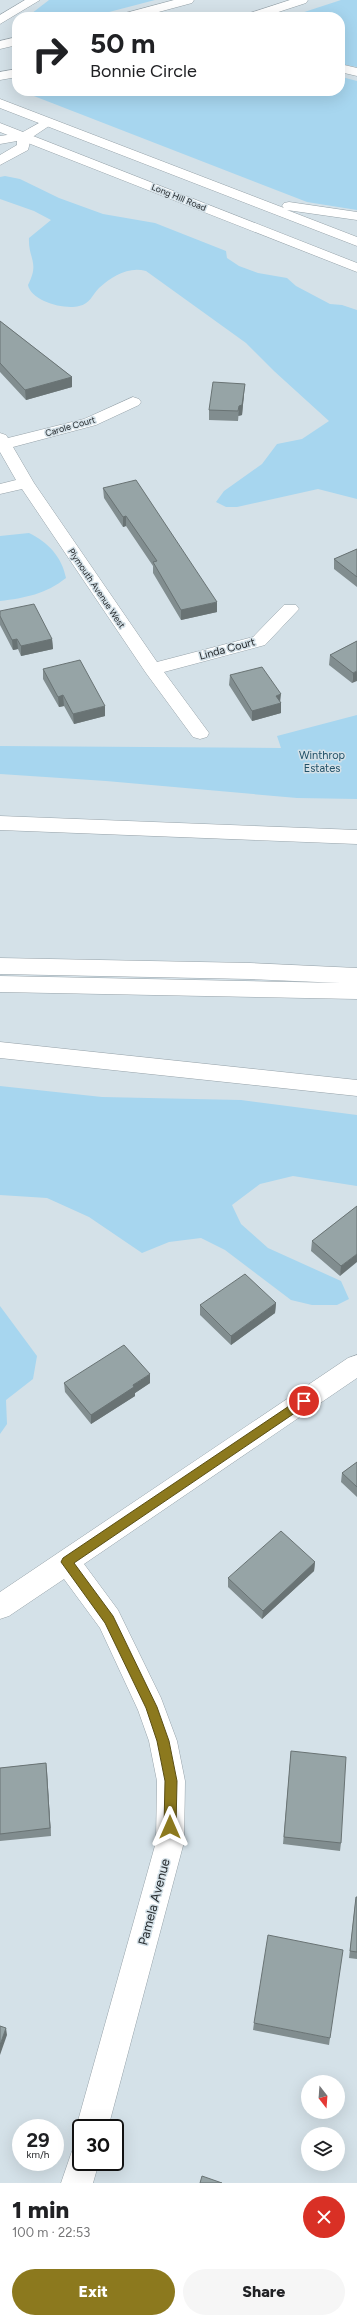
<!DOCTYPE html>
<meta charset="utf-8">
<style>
:root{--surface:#fff;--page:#f6f6f6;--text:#202124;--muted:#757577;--accent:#8c791e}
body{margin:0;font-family:Figtree,sans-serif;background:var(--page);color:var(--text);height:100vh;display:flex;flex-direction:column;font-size:15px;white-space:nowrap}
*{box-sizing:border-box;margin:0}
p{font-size:13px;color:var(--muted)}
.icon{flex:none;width:22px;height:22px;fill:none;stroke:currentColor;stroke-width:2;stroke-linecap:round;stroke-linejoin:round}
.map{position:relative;height:2183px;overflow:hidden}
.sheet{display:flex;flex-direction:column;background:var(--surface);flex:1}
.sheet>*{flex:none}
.hud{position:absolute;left:12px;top:12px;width:333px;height:84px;border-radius:16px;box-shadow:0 4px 16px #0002;background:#fff;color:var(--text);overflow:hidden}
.needle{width:26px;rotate:163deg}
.buttons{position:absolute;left:301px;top:2075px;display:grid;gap:8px}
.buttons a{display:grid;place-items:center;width:44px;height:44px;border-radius:50%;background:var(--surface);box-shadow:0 4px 16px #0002;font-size:20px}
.speed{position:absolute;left:12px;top:2119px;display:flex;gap:8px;font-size:20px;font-weight:700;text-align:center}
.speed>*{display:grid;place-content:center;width:52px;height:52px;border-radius:50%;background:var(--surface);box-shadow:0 4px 16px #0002;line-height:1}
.speed small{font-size:10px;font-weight:400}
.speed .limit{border:2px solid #111;border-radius:6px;background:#fff;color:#111}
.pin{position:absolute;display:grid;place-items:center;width:34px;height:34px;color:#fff;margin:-17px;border:2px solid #fff;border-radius:50%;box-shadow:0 1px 4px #0007}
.me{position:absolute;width:44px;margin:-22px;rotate:0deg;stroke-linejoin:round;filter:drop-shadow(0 0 3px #0008)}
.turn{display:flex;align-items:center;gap:14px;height:84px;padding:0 12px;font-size:18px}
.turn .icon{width:52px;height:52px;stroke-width:2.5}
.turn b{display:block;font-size:28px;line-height:34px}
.round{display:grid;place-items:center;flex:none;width:42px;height:42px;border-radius:21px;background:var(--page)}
.overview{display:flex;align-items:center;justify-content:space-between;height:68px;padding:0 12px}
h1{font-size:24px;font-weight:800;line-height:30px}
.action{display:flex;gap:8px;margin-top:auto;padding:8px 12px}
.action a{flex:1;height:46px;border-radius:24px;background:var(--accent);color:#fff;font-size:16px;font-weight:800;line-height:46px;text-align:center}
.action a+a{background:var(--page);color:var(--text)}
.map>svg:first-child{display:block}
.green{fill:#a7d6ef}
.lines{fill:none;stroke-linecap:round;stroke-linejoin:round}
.street-casing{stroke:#96a2a9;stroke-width:1}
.highway-casing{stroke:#96a2a9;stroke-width:1}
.street{fill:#fff;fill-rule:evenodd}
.highway{fill:#fff;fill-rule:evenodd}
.wall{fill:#818d8f}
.shaded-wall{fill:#697374}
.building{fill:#96a4a6;stroke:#697374}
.route{fill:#8c791e;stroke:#5b4f14}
.labels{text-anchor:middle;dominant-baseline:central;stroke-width:3;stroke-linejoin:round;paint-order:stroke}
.far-street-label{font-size:9px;fill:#262a2d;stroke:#d4e1e8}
.street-label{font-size:11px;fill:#262a2d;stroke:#d4e1e8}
.park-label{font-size:11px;fill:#215168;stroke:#d4e1e8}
.near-street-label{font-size:13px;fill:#262a2d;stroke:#d4e1e8}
</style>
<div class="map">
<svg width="357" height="2183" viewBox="0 0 357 2183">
<rect width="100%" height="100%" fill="#d4e1e8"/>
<path class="green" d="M49,0H155L90,17H27Z
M341,0H357V67L340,64V17H289Z
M340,74L343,75L342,77L357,81V210L307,202L21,91H340Z
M5,176L20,179L59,198L103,214L155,223L226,251L227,258L239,266L258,273L287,278L296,286L330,304L342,305L357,310V499L318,489L237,507H226L216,502L224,491L262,464L277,444L302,439L329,421L274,371L246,343L146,271C129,266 112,276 99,288C92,295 90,304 79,306C64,310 31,301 28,285C40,262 28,259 29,238L51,220L34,211L0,199V177Z
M29,533C48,542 62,557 66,578C46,594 25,598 0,601V536Z
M357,715V799L297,798L106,781L0,774V746L281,748L277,736Z
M0,1086L102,1097L241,1100L357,1115V1186L293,1176L260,1184L232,1205L241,1224L268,1248L341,1281L349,1299L337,1305H312L291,1300L225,1250L201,1238L169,1242L142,1253L89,1217L47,1198L0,1195Z
M0,1306L37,1356L33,1379L6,1400L7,1424L0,1434Z"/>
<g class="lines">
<g class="street-casing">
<path id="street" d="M48,118L55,122L31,138L28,150L0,165V155L17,145V141L0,144V136L21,133Z
M133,397L139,399L141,402L139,405L96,425L13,447L34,483L157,662L253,637L284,605H296L299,609L265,645L164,672L209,733L207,737L200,739L193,737L146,673L22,489L0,494V484L16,480L0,452V433L6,435L8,438L84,419Z
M357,1355V1378L84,1564L118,1610L161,1698L177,1741L185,1781L184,1842L108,2128H81V2139L76,2128L156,1842L157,1781L149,1741L138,1710L100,1628L64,1579L9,1616L0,1619V1592L348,1358Z
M81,2147V2162H99L93,2183H61L72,2151Z"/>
</g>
<g class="highway-casing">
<path id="highway" d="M25,0H40L0,24V15Z
M174,0H194L192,3L140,17H120L122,14Z
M290,0H308L306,3L263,17H245L247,14Z
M17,37V45L0,49V41Z
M340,64L357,68V76L340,72Z
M17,69V77L0,80V72Z
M0,99L284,208L282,206L284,203L289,202L357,212V220L287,210L357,237V246L0,108Z
M0,123L357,263V272L0,132Z
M0,816L357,830V844L0,830Z
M0,958L250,963L357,968V999L0,992V976L341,983L250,979L0,974Z
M0,1042L357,1080V1096L0,1058Z"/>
</g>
<use href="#street" class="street"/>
<use href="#highway" class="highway"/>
</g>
<path class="wall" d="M0,321L72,377V387L26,400L0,372Z
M244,394L242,415L238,416V421L209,420V410Z
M103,488L217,612L181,620L153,573V566L126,526L123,527L104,498Z
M357,549V587L334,569V559Z
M0,611L52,639L53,649L21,656L18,649L13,650L0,625Z
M357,641L352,683L329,665L330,655Z
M43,669L105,716L74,724L64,706L59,707L43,679Z
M230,675L280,702L281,703V713L252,721L229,685Z
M357,1206L340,1276L311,1251L312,1241Z
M276,1303L275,1313L231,1345L200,1315V1305Z
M64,1383H150L135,1393V1396L91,1424L65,1392Z
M357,1462V1497L341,1482L342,1473Z
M315,1562L314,1571L262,1619L228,1587V1578Z
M291,1751L341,1843L340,1851L283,1844Z
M46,1763L51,1836L0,1841V1768Z
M356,1897H357V1959L349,1958L355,1904Z
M254,2023L330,2038L329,2045L253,2030Z"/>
<path class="shaded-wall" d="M72,377V387L26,400L25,390Z
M245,384L244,394L242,415L238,416V421L239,406Z
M126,516V526L123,527V517Z
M217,602V612L181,620V610Z
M17,639L18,649L13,650L12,640Z
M52,639L53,649L21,656V646Z
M357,671V681L352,683L353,673Z
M281,694L280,703H281V713L252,721V711L276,696Z
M63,695L64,706L59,707L58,697Z
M105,706V716L74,724L73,714Z
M357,1254V1262L340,1276L341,1266Z
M276,1303L275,1313L231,1345V1336Z
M150,1374V1383L135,1393V1396L91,1424V1415L133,1385Z
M315,1562L314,1571L262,1619L263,1611Z
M46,1763L47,1771L51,1836L50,1828Z
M6,2028L7,2035L0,2055V2045Z"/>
<path class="building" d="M0,321L72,377L25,390L0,363Z
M213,382L245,384L242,405L239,406L238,411L209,410Z
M136,480L217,602L181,610L153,562L157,561L126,516L123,517L103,488Z
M357,549V577L334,559Z
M34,604L52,639L21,646L17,639L12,640L0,616V611Z
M357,641V671L353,673L330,655Z
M80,660L105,706L73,714L63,695L58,697L43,669Z
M262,667L281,694L276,696L281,703L252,711L230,675Z
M357,1206V1254L341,1266L312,1241Z
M245,1274L276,1303L231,1336L200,1305Z
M124,1345L150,1374L133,1385L134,1387L91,1415L64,1383Z
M357,1462V1487L342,1473Z
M281,1531L315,1562L263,1611L228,1578Z
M291,1751L346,1757L341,1843L284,1837Z
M46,1763L50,1828L0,1834V1768Z
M356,1897H357V1952L350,1951Z
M268,1935L343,1950L330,2038L254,2023Z
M0,2026L6,2028L0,2045Z
M202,2176L222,2183H200Z"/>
<path class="route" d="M304,1396L308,1398V1404L74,1563L113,1616L157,1707L169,1741L177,1781L176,1827L174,1831L170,1833L166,1831L164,1827L165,1781L157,1741L146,1708L105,1623L61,1562L63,1558Z"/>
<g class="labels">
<g class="far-street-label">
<text transform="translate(179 197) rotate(22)">Long Hill Road</text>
<text transform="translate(70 426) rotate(-16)">Carole Court</text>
<text transform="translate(97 588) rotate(56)">Plymouth Avenue West</text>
</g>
<g class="street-label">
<text transform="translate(227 649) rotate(-15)">Linda Court</text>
</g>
<g class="park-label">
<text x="322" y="755">Winthrop<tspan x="322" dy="13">Estates</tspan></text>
</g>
<g class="near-street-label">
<text transform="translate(154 1902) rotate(-75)">Pamela Avenue</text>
</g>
</g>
</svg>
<div class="buttons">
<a><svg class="needle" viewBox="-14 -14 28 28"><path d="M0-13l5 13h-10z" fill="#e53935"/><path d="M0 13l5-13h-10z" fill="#757577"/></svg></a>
<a><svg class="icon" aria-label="layers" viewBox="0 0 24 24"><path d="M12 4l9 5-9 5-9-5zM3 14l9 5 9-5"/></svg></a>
</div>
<div class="speed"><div>29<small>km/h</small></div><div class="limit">30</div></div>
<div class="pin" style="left:304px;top:1401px;background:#d93025"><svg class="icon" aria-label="arrive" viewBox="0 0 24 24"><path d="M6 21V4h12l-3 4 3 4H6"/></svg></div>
<svg class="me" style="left:170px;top:1827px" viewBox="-20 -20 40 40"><path d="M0-17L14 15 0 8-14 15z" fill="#8c791e" stroke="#fff" stroke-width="4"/></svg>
<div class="hud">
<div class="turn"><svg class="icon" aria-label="right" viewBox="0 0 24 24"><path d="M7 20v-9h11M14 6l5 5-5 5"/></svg><div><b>50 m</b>Bonnie Circle</div></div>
</div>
</div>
<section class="sheet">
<div class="overview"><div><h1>1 min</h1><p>100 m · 22:53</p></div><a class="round" style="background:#d93025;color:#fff"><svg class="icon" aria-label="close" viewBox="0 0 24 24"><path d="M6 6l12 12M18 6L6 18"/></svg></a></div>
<div class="action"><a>Exit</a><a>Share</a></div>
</section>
